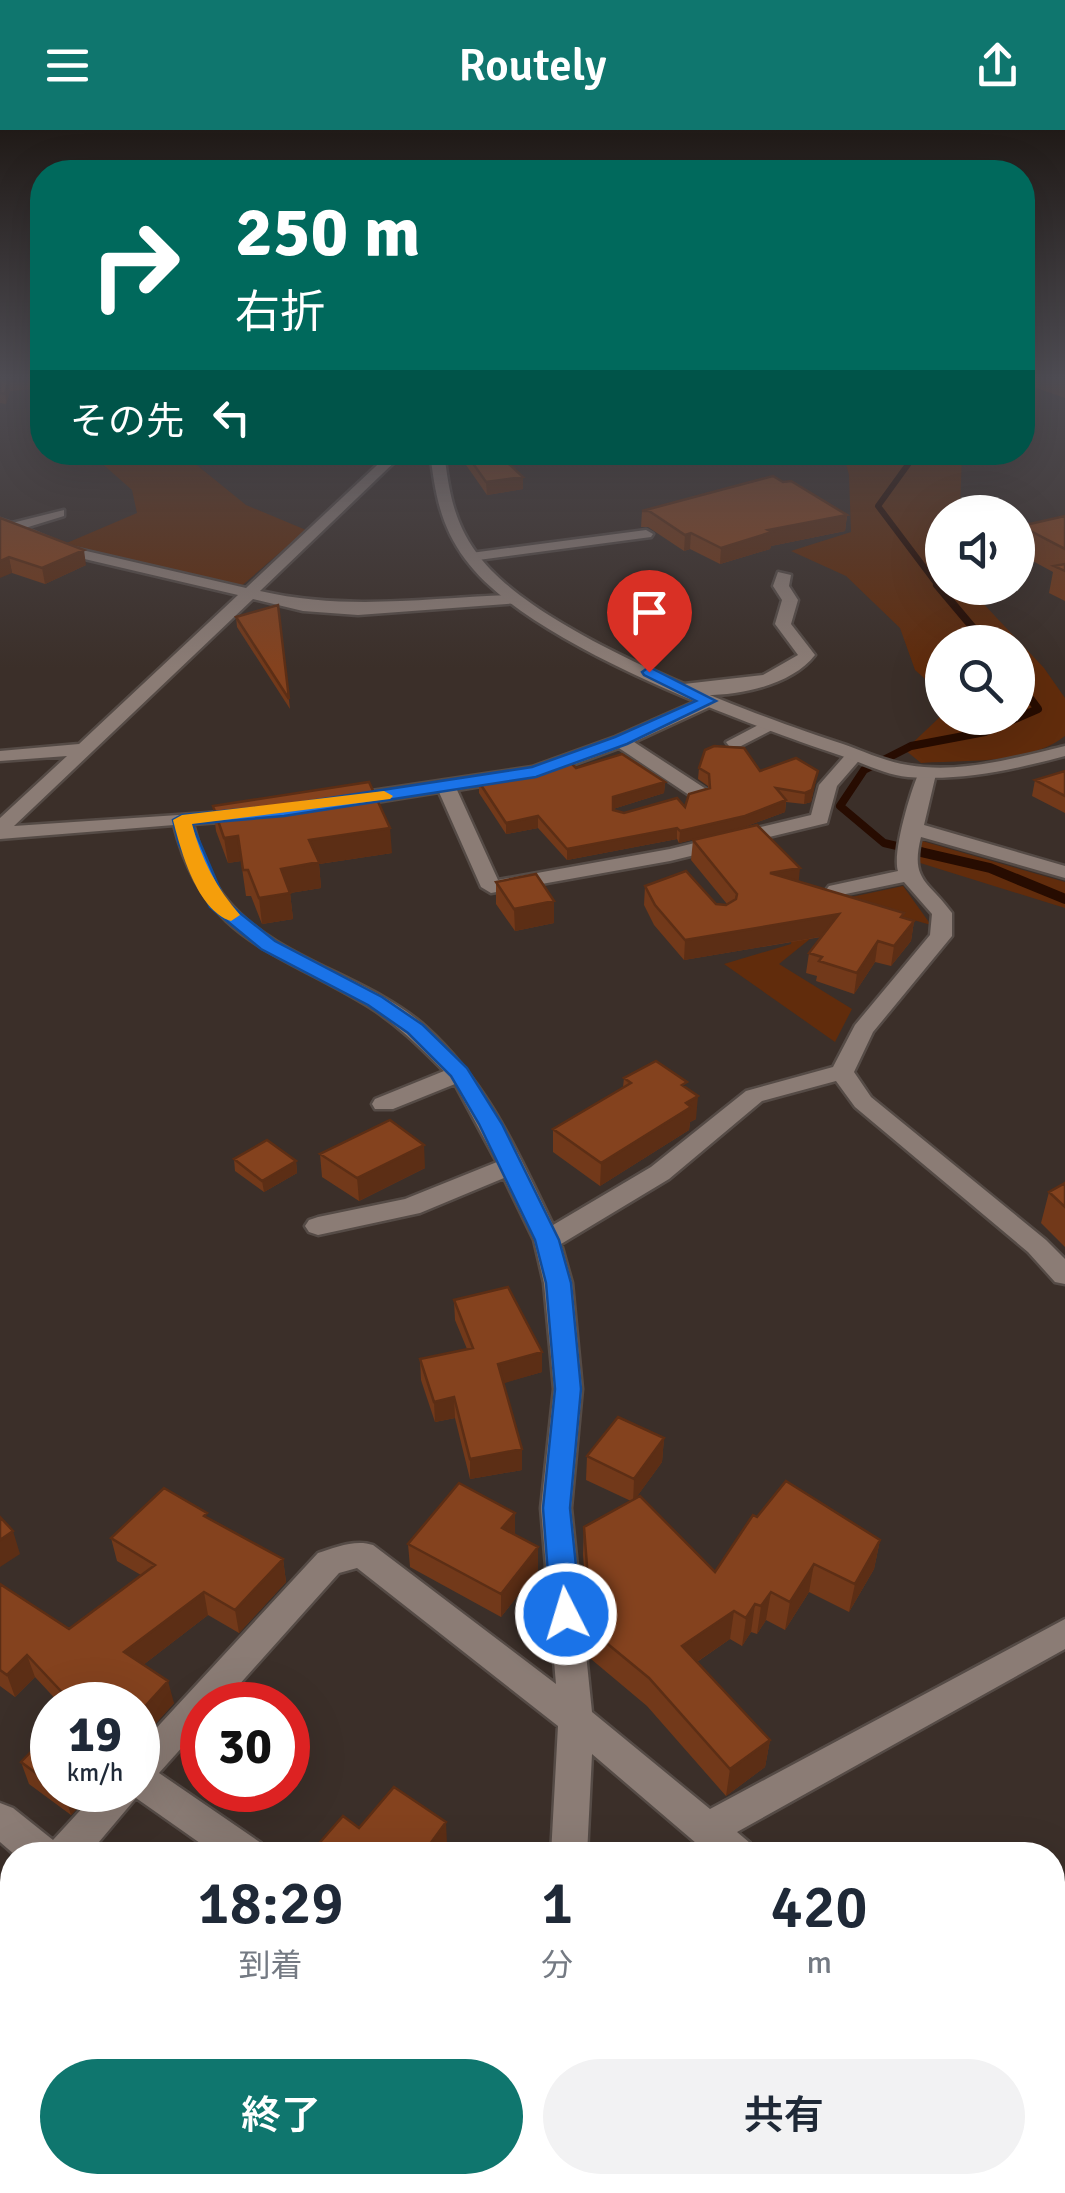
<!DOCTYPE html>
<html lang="ja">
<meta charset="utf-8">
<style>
:root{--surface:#fff;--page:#f2f2f3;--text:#1f2937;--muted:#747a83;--accent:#0f766e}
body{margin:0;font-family:Signika,"Noto Sans JP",sans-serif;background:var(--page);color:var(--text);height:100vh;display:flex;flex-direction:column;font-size:38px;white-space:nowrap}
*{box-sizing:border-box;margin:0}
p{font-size:32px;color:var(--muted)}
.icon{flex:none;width:55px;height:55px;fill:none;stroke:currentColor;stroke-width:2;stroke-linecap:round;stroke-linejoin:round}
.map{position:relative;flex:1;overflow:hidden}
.details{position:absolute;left:0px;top:1712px;width:1065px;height:352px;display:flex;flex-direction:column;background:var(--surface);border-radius:40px 40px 0 0;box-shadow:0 10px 40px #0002}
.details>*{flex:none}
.hud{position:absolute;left:30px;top:30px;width:1005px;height:305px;border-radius:40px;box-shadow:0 10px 40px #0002;background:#00695c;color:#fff;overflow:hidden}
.fabs{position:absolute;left:925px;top:365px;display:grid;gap:20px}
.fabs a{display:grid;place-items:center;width:110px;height:110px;border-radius:50%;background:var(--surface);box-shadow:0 10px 40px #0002;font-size:50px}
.speed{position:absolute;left:30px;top:1552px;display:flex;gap:20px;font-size:50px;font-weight:700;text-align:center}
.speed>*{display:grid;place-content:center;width:130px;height:130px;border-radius:50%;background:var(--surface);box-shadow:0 10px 40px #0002;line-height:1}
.speed small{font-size:25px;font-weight:400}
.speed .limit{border:15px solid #d22;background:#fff;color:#111}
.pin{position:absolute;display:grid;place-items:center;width:85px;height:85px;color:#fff;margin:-102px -42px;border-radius:50% 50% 50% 0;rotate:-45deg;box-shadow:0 0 10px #0007}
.pin .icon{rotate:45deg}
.me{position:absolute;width:110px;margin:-55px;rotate:355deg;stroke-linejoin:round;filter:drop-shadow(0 0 8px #0008)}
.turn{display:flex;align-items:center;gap:35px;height:210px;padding:0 40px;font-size:45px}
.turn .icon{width:130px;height:130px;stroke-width:2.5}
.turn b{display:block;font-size:70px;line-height:85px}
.then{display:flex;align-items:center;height:95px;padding:0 40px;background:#0003;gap:20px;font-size:38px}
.eta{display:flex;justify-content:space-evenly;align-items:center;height:170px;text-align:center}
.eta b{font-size:60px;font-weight:600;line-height:70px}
.action{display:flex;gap:20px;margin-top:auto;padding:20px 40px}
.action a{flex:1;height:115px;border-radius:60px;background:var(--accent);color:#fff;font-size:40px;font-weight:600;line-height:115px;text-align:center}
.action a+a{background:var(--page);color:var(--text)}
header{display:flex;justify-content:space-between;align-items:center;height:130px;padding:0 40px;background:var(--accent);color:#fff;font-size:45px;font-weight:600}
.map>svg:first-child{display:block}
.green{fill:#612c0c}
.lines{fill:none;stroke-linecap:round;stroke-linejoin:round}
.stream-far2{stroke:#270c01;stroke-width:6}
.stream-far1{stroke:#270c01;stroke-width:8}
.stream{stroke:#270c01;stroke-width:10}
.minor-casing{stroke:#554b46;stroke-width:5}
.tertiary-casing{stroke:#554b46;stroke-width:5}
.minor{fill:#8b7c75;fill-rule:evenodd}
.tertiary{fill:#8b7c75;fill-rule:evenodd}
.wall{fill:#72391a}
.shaded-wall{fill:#5c2e15}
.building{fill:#84421e;stroke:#5c2e15;stroke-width:2.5}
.route{fill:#1a73e8;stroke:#114b97;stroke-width:2.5}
.slow{fill:#f59e0b}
</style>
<header><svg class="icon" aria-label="menu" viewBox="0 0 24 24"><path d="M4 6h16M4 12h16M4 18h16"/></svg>Routely<svg class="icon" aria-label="share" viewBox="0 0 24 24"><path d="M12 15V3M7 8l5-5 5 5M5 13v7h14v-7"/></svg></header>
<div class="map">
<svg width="1065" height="2063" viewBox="0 0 1065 2063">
<rect width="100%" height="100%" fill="#3b2f29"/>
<path class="green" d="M90,323H318L193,332L246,375L306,400L238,459L62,415L137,383L132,360Z
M843,323H962L960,382H942V458H974L979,469L1044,538L1065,568V606C1028,635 965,630 921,633L905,620L942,585L1018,588V512H942V564L915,540L900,498L846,446L791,421L851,402L849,345Z
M922,711L1065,752V778L917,732Z
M903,756L931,795L875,779L826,796L779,834L852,879L835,912L724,834L791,814L795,779Z"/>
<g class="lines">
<path class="stream-far2" d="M910,322L912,329L878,376L939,457"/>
<path class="stream-far1" d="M937,455L985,512
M923,722L884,713L840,676L864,640L911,616L985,602L1038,579L1018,552"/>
<path class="stream" d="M912,720L990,738L1065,769"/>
<g class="minor-casing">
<path id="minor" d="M391,322H405L260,461C346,481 426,468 513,465L519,467V473L358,485L303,481L253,469L14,696L253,680V688L246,690L193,694C199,718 211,752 227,770C278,831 368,845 426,897C488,953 517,1021 553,1095L651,1037L746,961L833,937L855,895L930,805L932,784L904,752L836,766L826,760L829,756L898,741C892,723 911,659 920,640H934L936,644L924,695L1065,736V748L921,707C910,751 928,750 952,783V806L873,902L854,942L871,967L1046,1110L1065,1129V1154L1055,1152L1028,1122L855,977L836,951L762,971L669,1049L561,1114L572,1153L582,1259L571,1378L592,1582L710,1679L1065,1489V1519L737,1702L750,1713L755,1725H710L592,1624L587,1725H551L558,1596L357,1438L339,1443L221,1575H202V1595L159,1643L261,1713L266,1725H217L136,1668L88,1725H15L0,1712V1673L13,1678L53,1710L99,1660H138V1618L318,1423C335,1417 356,1409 373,1415L556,1554L541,1378L554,1259L544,1153L534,1110L504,1048L420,1083L318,1105L309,1102L305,1096L309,1090L318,1087L405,1069L497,1032L455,954L393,979H375L372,974L375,969L444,941C420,917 397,894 368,876C279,821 203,812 174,695L0,709V688L67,626L0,631V621L79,614L238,465L59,423L0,398V389L12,393L64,380V386L25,398L69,417L246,458Z
M640,322H655L656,324L649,328Z
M646,400L653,404L651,407L471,431L464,427L471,423Z
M778,442L791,445L789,456L798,470L791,494L815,525C788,560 720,570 678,563L675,559L684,554L763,545L798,525L775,494L782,470L773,456Z
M708,566L714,567V575L634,612L706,659V667H692L619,618L542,646L457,660L498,750L670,719L811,685L819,655L848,622H860L863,626L837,656L827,693L670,731L491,763L481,757L439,662L345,677L335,671L345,665L532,637L615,607Z
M768,590L774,591V599L741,616H729L726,612Z
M534,2052H576V2063H534Z
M626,2052H679L683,2063H631Z"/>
</g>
<g class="tertiary-casing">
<path id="tertiary" d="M430,322H444C449,361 453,390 476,422C531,502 748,583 843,614C863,621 886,632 908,635C961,644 1014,628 1065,616V626C1012,640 963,651 908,647C885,645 859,631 836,624C736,590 526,513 465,429C440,395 435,363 430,322Z"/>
</g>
<use href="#minor" class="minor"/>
<use href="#tertiary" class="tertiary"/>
</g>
<path class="wall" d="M0,250H39L36,259L10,261L6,274L0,273Z
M1022,250H1065V268L1022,253Z
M457,322H521V328L503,330L523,347V359L487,365Z
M783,352L847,385L845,401L771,416L770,419L720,434L690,419L684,421L648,397H641L642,381Z
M1065,386V471L1049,463L1053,442L1018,423L1021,396Z
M0,388L86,435L45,454L12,443Z
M278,475L290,579L237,497L236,487Z
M576,638L665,652L664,663L613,679L624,683L685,677L708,658V656L698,649L699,638L760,641H818L811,672L804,674L786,672L785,682L744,697L679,713L677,709L567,730L538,698L506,704L479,663V652Z
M1065,641V683L1032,666L1035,650Z
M213,676L392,723L319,734L321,758L290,763L293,789L262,794L251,766H246L241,731L228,733L216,701Z
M693,710L798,752L914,791L911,811L891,836L875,832L854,864L816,851L817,846L806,843L809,823L821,807L684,830L654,795L644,775L645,756L716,774H727L691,730Z
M496,752L554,771V793L515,801L496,774Z
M624,948L687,958L696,989L690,992L689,1000L600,1056L553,1022V999L623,957Z
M320,1024L425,1038L359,1071L322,1047Z
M234,1029L296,1031L297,1043L264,1062L235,1041Z
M1065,1053V1117L1041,1093L1049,1062Z
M454,1170L542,1242L503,1253L522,1340L470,1349L455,1288L435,1292L421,1250L420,1229L467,1219L455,1190Z
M664,1308L662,1332L635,1369L715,1442L757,1387L880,1410L874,1439L849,1482L809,1462L785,1500L766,1490L757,1504L751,1502L742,1516L730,1509L697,1532L770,1610L765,1637L726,1666L647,1576L591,1529L583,1425L584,1397L631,1371L586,1350L587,1326Z
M208,1388L283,1429L286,1452L239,1503L208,1485L143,1535L174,1573L138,1613V1575H61L35,1547L15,1567L0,1556V1454L69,1499L141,1445L117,1431L111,1408Z
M515,1405L538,1417V1440L501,1487L410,1437L408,1414Z
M52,1600V1660H94L71,1685L29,1654L21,1632Z
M336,2052H523L516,2063H338Z"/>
<path class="shaded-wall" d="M8,251L10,261L6,274L5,264Z
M491,322H521V328L491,331Z
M690,322H709L690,329Z
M523,347V359L487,365L486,352Z
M847,385L845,401L771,416L770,419L720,434L721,418L768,400Z
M691,403L690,419L684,421L685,405Z
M84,420L86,435L45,454L42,438Z
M9,427L12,443L0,448V431Z
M818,641L811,672L804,674L805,663Z
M665,652L664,663L613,679V667Z
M786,670L785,682L744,697L679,713L680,701Z
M538,686V698L506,704V693Z
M390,698L392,723L319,734L321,758L290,763L293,789L262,794L259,768L281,739L309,710Z
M677,698V709L567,730V719Z
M238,706L241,731L228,733L224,708Z
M800,738L798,758L770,743Z
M554,771V793L515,801L514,779Z
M839,784L837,804L684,830L685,810Z
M914,791L911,811L891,836L894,816Z
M878,811L875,832L854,864L857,843Z
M698,966L696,989L690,992L689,1000L600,1056L601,1033L686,973Z
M424,1015L425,1038L359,1071L357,1048Z
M296,1031L297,1043L264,1062L262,1051Z
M542,1222V1242L498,1255V1234Z
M454,1267L455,1288L435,1292L434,1272Z
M664,1308L662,1332L633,1372L634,1349Z
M522,1319V1340L470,1349V1329Z
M515,1383V1406L502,1398Z
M13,1401L20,1424L0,1437V1410Z
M880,1410L874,1439L849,1482L855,1454Z
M538,1417V1440L501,1487V1464Z
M283,1429L286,1452L239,1503L235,1480Z
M814,1434L809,1462L785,1500L790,1472Z
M204,1462L208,1485L130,1545L124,1522Z
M771,1462L766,1490L757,1504L761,1476Z
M755,1474L751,1502L742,1516L746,1488Z
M734,1481L730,1509L679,1544L682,1516Z
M27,1525L35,1547L15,1567L7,1545Z
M168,1551L174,1573L138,1613V1584Z
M770,1610L765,1637L726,1666L730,1639Z
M67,1660H94L71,1685L64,1663Z
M446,1692L447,1714L440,1725H422Z
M510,2052H523L516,2063H503Z"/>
<path class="building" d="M0,250H30L8,251L5,264L0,263Z
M465,322H496L523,347L486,352Z
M773,346L783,352L791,351L847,385L768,400L772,402L721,418L691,403L685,405L649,381H642Z
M1065,386V419L1021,396Z
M0,388L84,420L42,438L9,427L0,431Z
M1065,434V441L1054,436Z
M278,475L289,569L236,487Z
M714,616L744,618L760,641L796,628L818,641L812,660L805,663L776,658L786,670L745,686L680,701L677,698L567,719L538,686L506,693L479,652L569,631L576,638L622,624L665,652L613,667V680L624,683L677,668L685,677L689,664L710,658L709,644L699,638L705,620Z
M1065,641V666L1035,650Z
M369,652L390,698L309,710L319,732L281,739L290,763L259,768L248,740H243L238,706L224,708L213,676Z
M757,695L800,738L770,743L904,783L901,787L914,791L894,816L878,811L857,843L819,831L822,827L809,823L839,784L685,810L655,775L645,756L686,741L716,774L726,775L736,769L737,764L693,710Z
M536,744L554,771L514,779L496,752Z
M656,931L687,952L682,955L698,966L686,973L691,977L601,1033L553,999L631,953L624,948Z
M390,990L424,1015L357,1048L320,1024Z
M267,1010L296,1031L262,1051L234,1029Z
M1065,1053V1077L1049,1062Z
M508,1157L542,1222L498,1234L522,1319L470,1329L454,1267L434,1272L420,1229L473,1218L454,1170Z
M618,1287L664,1308L634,1349L587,1326Z
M786,1351L880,1410L855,1454L814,1434L790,1472L771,1462L761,1476L755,1474L746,1488L734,1481L682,1516L770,1610L730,1639L649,1548L592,1501L584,1397L640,1366L715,1442L753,1385L757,1387Z
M459,1353L515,1383L502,1398L538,1417L501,1464L408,1414Z
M164,1358L207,1383L204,1386L283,1429L235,1480L204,1462L124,1522L168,1551L138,1584V1575H74L27,1525L7,1545L0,1540V1454L69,1499L155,1435L111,1408Z
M0,1387L13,1401L0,1410Z
M52,1600V1655L21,1632Z
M394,1657L446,1692L422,1725H309L343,1686L359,1698Z
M106,2052H119L125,2063H93Z
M340,2052H510L503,2063H353Z"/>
<linearGradient id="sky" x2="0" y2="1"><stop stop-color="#201a17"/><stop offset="0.46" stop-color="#4f4d54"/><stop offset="1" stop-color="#4f4d54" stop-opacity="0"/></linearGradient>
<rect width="1065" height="538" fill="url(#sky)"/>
<path class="route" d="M649,537L716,571L627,614L536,647L284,686L192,694L225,771L275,811L382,867L423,895L467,938L502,994L559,1110L571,1153L581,1259L570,1378L581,1484L577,1493L566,1496L556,1493L551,1484L543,1378L555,1259L546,1153L535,1110L479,994L451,946L408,903L368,875L261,819L210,777L179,714L173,690L182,685L284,675L532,637L615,607L696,571L644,545L642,542Z"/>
<path class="slow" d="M384,661L393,666L390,669L192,694C201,729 217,759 240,785L231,791C197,780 181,721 173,690L182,685Z"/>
</svg>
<div class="fabs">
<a><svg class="icon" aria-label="sound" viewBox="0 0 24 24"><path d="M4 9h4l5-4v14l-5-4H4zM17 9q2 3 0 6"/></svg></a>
<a><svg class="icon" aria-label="search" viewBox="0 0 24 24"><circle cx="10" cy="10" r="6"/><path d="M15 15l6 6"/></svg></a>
</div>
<div class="speed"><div>19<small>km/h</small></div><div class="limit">30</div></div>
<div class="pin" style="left:649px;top:542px;background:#d93025"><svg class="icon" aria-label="arrive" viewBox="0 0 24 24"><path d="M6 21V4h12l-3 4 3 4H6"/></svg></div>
<svg class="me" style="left:566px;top:1484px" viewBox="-20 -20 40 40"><circle r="17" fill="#1a73e8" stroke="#fff" stroke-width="3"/><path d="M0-11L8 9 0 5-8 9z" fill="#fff"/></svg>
<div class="hud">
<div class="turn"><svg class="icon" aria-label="right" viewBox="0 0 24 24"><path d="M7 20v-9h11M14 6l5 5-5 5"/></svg><div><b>250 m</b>右折</div></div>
<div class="then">その先<svg class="icon" aria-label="left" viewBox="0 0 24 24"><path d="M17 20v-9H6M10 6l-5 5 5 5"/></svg></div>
</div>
<section class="details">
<div class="eta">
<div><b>18:29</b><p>到着</p></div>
<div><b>1</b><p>分</p></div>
<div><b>420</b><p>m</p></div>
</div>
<div class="action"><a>終了</a><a>共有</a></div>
</section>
</div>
